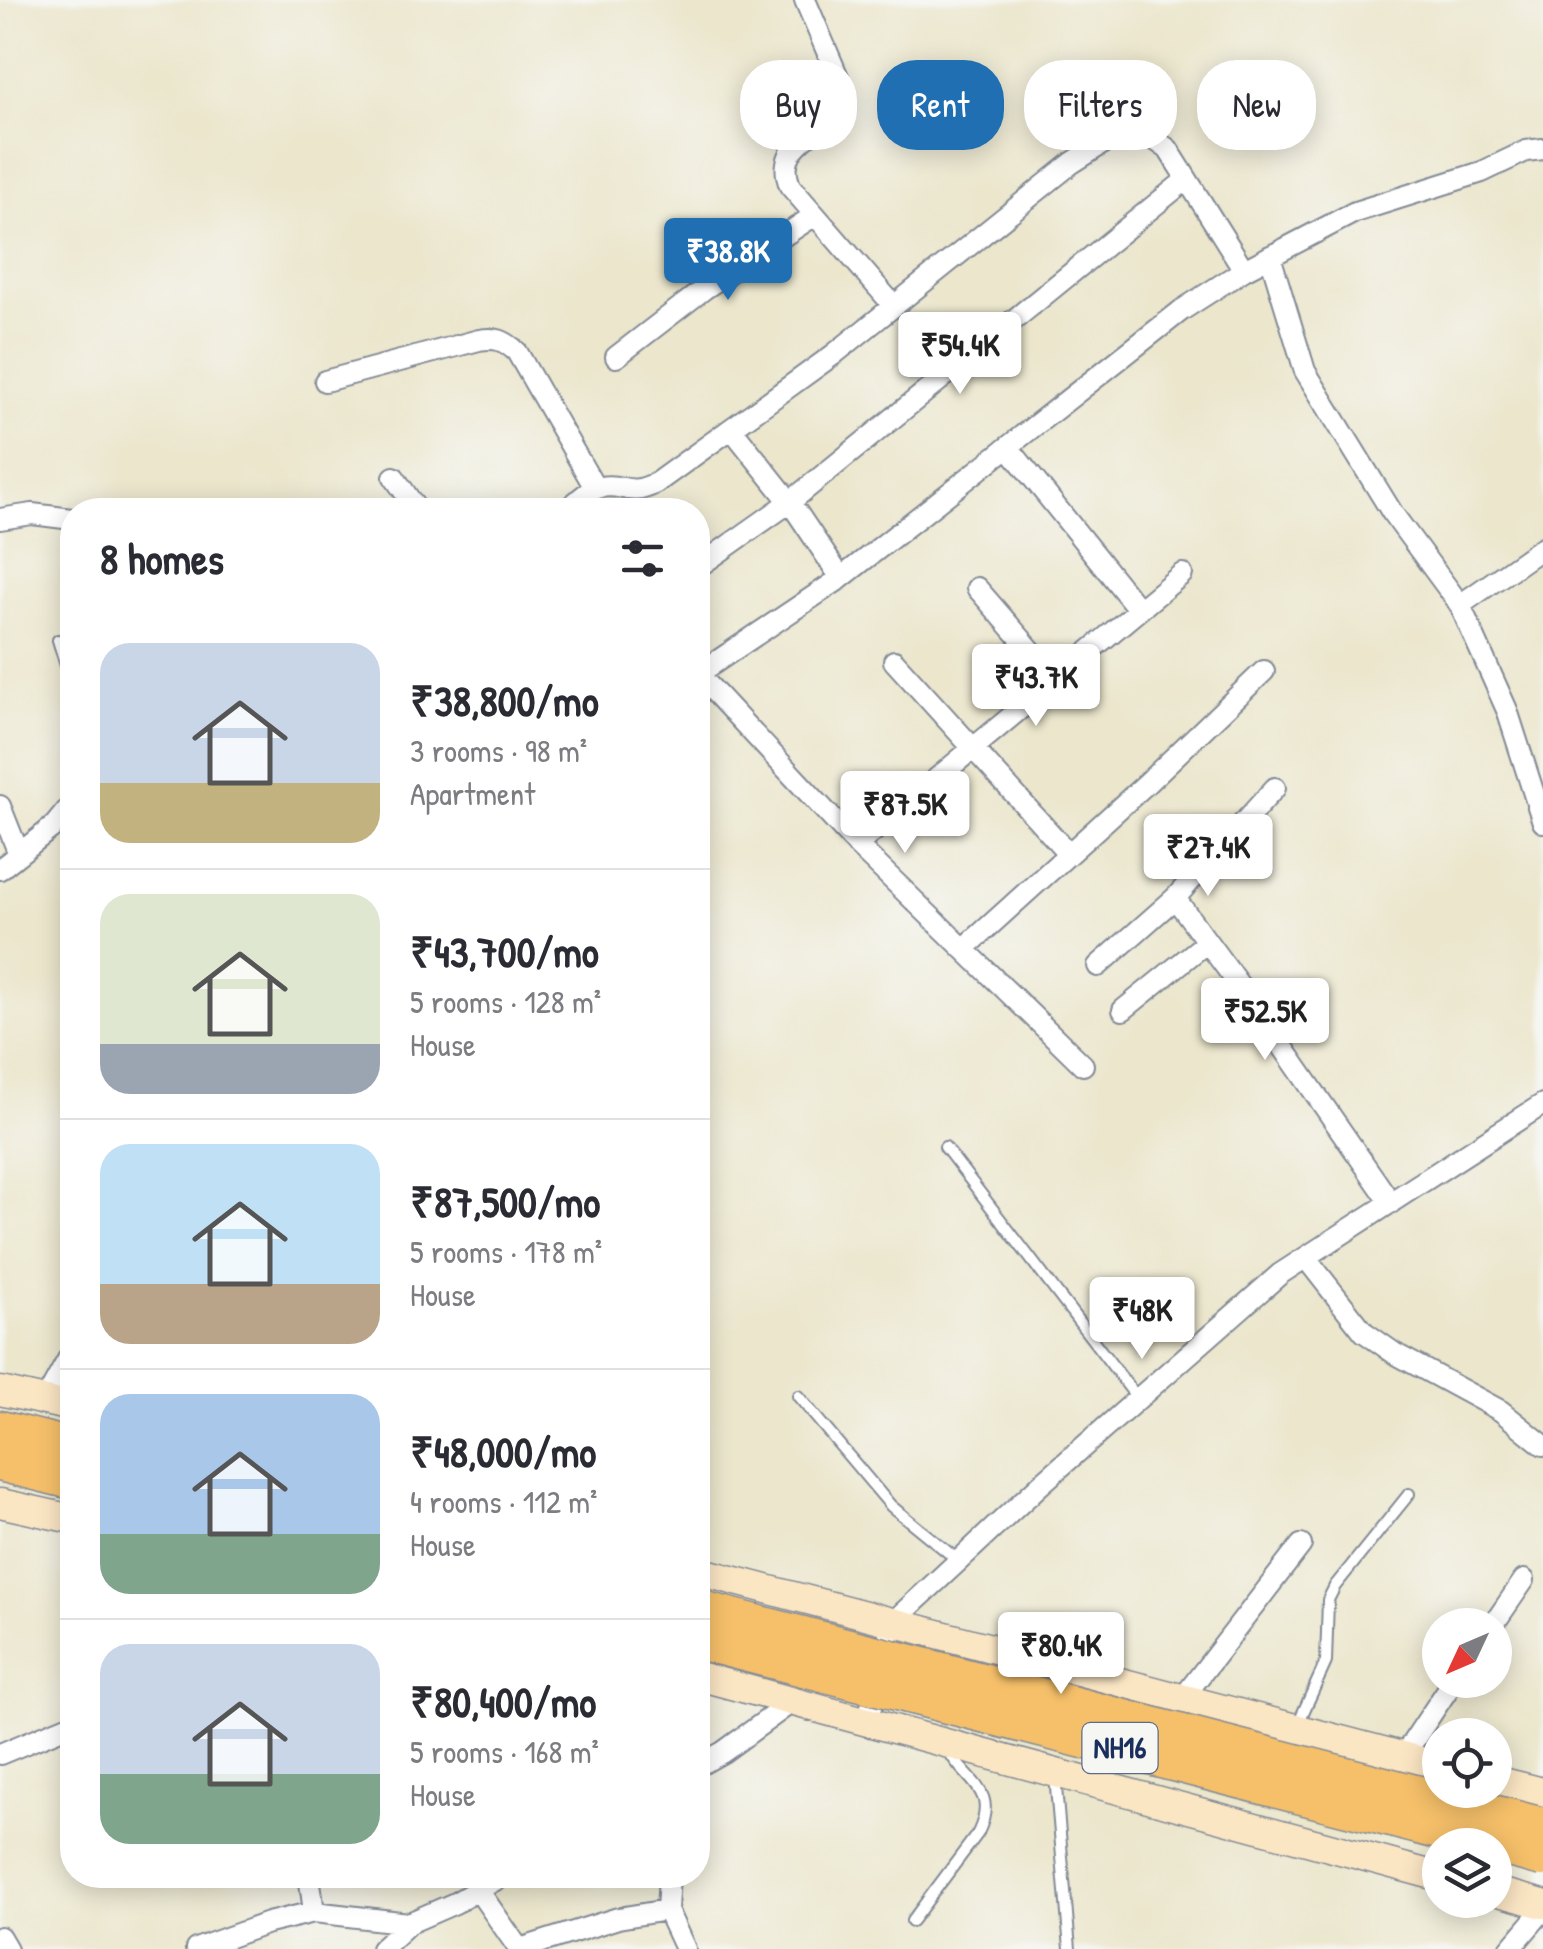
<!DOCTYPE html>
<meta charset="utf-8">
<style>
:root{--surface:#fff;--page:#f2f2f3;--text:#2b2b33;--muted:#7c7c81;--line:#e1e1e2;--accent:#1f6fb2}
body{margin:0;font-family:"Patrick Hand",sans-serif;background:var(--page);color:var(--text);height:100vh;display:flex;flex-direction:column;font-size:38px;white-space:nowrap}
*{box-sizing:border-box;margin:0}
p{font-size:32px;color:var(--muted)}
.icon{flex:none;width:55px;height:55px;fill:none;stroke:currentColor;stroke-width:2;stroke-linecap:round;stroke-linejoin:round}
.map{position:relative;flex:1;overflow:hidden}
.side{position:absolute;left:60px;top:498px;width:650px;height:1390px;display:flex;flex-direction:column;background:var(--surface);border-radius:40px;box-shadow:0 5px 25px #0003}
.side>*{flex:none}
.top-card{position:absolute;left:740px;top:60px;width:652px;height:90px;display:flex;gap:20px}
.needle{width:65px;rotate:226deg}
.tools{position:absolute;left:1422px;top:1608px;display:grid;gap:20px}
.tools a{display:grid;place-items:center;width:90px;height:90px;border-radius:50%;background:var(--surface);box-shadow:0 5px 25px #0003;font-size:50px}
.price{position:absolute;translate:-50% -85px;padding:0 22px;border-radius:10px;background:#fff;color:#222;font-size:32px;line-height:65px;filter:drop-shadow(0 2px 5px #0008)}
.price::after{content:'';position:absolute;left:50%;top:60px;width:30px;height:22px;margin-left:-15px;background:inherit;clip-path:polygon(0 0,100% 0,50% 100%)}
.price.on{background:var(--accent);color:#fff}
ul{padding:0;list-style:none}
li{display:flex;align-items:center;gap:30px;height:250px;padding:0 40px}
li+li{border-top:2px solid var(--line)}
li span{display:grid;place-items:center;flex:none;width:280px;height:200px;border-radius:30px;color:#555}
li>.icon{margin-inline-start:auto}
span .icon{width:120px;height:120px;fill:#fffc;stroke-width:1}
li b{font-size:42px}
h2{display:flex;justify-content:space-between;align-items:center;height:120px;padding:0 40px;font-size:42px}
.chip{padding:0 35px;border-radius:40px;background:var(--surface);box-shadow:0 5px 25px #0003;font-size:35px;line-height:90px}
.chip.on{background:var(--accent);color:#fff}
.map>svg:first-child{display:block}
</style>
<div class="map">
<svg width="1543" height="1949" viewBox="0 0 1543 1949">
<rect width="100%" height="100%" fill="#f6f6f2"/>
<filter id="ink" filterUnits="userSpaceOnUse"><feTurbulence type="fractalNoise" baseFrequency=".01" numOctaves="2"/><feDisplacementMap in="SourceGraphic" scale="20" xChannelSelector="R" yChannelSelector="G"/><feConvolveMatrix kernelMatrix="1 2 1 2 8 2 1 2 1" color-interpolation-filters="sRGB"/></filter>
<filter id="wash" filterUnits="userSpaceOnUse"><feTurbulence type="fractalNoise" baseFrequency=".0048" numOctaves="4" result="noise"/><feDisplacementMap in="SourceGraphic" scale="40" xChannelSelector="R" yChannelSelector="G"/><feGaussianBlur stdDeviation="2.25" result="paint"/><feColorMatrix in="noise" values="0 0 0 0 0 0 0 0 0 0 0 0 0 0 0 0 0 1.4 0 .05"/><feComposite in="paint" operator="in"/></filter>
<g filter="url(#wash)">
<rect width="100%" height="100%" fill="#ebe6cc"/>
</g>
<g filter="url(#ink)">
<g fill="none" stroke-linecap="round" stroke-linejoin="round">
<defs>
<path id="lane" d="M58,640L72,685
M945,1147L1138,1399
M798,1396L891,1506L960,1562
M1297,1726L1326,1662L1328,1600L1335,1586L1409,1494
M1055,1776L1070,1949
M912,1921L978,1833C1000,1788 964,1782 947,1748"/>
<path id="street" d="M805,0L844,91C834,136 771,137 790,186L894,306
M1270,256L1305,371L1393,514L1460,605L1507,710L1543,822
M616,357L704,289L815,215
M325,381L479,340C496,337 504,340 517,352L595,488
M732,429L790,502L841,578
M1008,447L1139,610
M394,477L417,510
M567,510C577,502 588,489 601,487C623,482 627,498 656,483L833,355L1072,163L1124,130L1138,128L1168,149L1244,270
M0,519L32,514L72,519
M698,567L790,502L1187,179
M977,588L1056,679
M1460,605L1543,547
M894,661L1068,853
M698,674L841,578L1182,310L1244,270L1355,212L1482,172L1526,151L1543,149
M698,674L857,845L1083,1065
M0,806L19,854
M857,845L1182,574
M0,869L54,826L72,804
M1175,898L1256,1008L1391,1203
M965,948L1146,784L1264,671
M1098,966L1175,898L1275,788
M1123,1010L1207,942
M1306,1258L1364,1332L1394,1353L1501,1411L1543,1445
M45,1401L72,1352
M1493,1625L1524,1580
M1182,1699L1301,1545
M867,1723L892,1623L1040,1485L1280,1274L1543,1104
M0,1754L72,1724
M1404,1755L1454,1680
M698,1766L723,1752L793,1701
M309,1875L314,1912
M669,1875L667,1910L685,1949
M478,1890L519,1949
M0,1937L7,1949
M196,1949L268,1923L314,1912L409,1923L455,1903L504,1875
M381,1949L409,1923
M520,1949L618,1918L667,1910
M1510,1949L1543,1910"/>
<path id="secondary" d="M0,1391L72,1407
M0,1503L72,1519
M698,1571L1440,1766
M698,1676L1440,1877
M1495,1780L1543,1792
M1495,1891L1543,1904"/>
<path id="highway" d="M0,1430L72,1448
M0,1462L72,1480"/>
</defs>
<use href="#lane" stroke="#838a95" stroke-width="14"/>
<use href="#street" stroke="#838a95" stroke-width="24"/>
<use href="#secondary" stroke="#838a95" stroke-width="31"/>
<use href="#highway" stroke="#838a95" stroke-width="41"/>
<use href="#lane" stroke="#fff" stroke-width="10"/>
<use href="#street" stroke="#fff" stroke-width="20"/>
<use href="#secondary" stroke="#fbe6c4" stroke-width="28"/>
<use href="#highway" stroke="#f6c06b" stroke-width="38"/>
<defs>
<path id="highway-bridge" d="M698,1609L1543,1827
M698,1640L1543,1857"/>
</defs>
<use href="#highway-bridge" stroke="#838a95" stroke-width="41" stroke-linecap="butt"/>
<use href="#highway-bridge" stroke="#f6c06b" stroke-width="38"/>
</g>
</g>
<g text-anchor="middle" stroke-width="8" stroke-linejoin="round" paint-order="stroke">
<rect fill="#f6f6f2" stroke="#5d6b8a" stroke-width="2.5" x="1082.5" y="1723" width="75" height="50" rx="8"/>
<g font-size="30" font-weight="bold" fill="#1b2f5e">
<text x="1120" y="1758">NH16</text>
</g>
</g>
</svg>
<div class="tools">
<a><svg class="needle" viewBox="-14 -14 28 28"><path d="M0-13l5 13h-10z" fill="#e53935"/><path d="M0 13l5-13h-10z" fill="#7c7c81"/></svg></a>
<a><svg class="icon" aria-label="locate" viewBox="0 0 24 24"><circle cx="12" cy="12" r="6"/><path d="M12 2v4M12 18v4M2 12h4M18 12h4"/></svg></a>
<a><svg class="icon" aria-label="layers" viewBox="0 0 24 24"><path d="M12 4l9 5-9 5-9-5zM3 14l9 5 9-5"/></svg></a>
</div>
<b class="price on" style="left:728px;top:303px">₹38.8K</b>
<b class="price" style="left:960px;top:397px">₹54.4K</b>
<b class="price" style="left:1036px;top:729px">₹43.7K</b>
<b class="price" style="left:905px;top:856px">₹87.5K</b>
<b class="price" style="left:1208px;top:899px">₹27.4K</b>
<b class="price" style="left:1265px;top:1063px">₹52.5K</b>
<b class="price" style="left:1142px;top:1362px">₹48K</b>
<b class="price" style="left:1061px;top:1697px">₹80.4K</b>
<div class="top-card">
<a class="chip">Buy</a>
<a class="chip on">Rent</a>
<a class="chip">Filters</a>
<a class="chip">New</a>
</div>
<section class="side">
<h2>8 homes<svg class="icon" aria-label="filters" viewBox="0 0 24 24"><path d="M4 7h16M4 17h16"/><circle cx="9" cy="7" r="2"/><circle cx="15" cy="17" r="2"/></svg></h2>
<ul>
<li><span style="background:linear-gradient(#c9d6e8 70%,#c2b280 0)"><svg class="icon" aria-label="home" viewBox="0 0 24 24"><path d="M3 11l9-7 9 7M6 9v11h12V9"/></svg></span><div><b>₹38,800/mo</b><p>3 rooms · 98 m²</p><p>Apartment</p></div></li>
<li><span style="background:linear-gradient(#dfe7d0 75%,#9aa5b1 0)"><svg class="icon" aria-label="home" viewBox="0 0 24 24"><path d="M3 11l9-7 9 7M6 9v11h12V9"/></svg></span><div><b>₹43,700/mo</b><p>5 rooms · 128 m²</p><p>House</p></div></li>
<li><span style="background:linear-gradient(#bfe0f5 70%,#b9a48a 0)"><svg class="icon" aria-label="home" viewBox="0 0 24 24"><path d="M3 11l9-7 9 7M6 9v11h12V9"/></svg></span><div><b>₹87,500/mo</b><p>5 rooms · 178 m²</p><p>House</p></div></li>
<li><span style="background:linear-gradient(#a9c7e8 70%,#7fa58c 0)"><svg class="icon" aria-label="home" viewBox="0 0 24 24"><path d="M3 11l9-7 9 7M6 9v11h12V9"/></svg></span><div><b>₹48,000/mo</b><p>4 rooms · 112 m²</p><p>House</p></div></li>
<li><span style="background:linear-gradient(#c9d6e8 65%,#7fa58c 0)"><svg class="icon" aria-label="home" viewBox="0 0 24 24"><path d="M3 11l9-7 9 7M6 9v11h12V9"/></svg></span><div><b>₹80,400/mo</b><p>5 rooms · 168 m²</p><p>House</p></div></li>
</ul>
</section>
</div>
